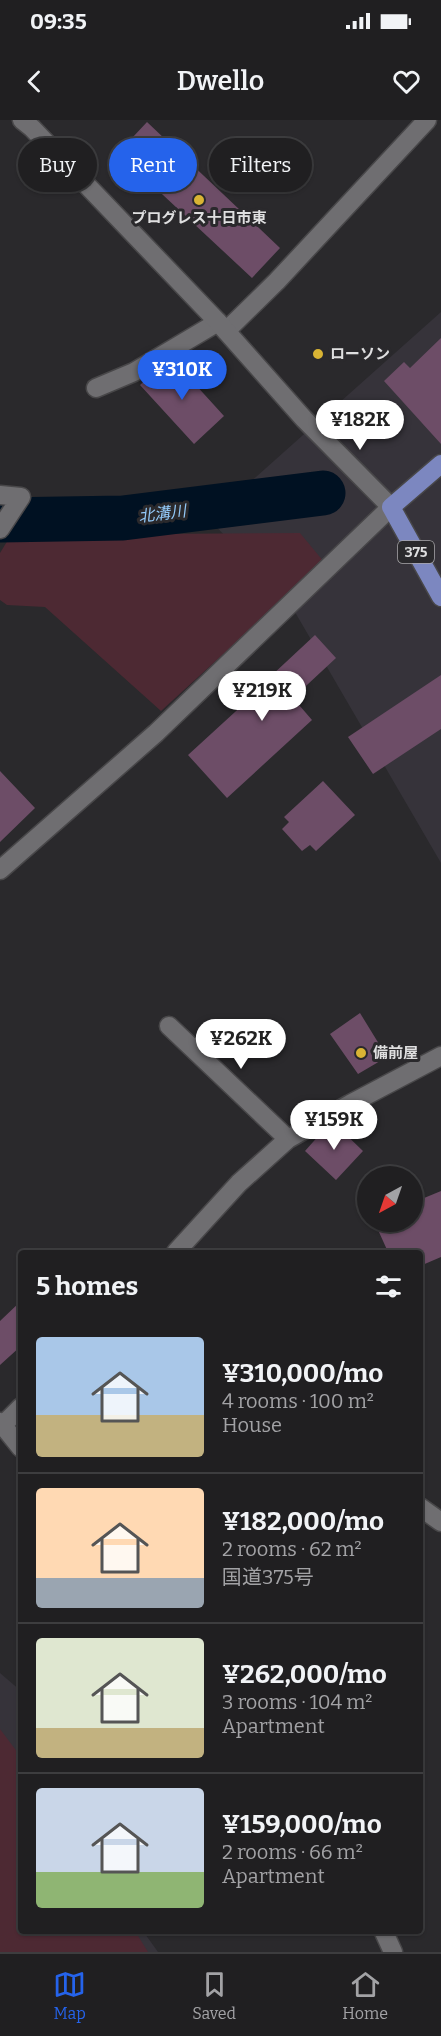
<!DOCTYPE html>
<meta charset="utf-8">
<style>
:root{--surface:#201f21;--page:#2d2c2e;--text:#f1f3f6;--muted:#a2a2a5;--line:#3d3d3f;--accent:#2563eb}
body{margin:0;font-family:Bitter,"Noto Sans JP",serif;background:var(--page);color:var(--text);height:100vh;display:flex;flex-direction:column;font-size:22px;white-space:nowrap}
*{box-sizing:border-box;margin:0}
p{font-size:20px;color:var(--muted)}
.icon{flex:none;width:33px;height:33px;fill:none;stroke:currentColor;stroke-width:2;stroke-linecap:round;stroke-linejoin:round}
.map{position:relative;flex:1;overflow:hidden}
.panel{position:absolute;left:18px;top:1130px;width:405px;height:684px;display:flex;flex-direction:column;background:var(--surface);border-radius:6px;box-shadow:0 2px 4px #0004,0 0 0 2px var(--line)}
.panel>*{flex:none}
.banner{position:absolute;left:18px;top:18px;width:405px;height:54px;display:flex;gap:12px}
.needle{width:39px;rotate:220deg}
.tools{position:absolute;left:357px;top:1046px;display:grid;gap:12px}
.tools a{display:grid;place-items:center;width:66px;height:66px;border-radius:50%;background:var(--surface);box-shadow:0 2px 4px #0004,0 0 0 2px var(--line);font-size:30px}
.price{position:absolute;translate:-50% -51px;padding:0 14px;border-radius:21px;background:#fff;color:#222;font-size:20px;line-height:39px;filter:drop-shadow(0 2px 3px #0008)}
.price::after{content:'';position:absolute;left:50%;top:36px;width:18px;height:14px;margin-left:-9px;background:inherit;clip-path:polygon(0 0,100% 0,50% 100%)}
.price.current{background:var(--accent);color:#fff}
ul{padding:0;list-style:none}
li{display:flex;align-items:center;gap:18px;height:150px;padding:0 18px}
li+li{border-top:2px solid var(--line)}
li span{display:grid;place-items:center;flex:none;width:168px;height:120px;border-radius:6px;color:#555}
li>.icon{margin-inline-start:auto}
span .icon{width:72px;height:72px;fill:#fffc;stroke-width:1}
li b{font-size:26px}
h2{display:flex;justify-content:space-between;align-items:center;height:72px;padding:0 18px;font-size:26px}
.chip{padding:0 21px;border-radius:27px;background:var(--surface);box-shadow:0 2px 4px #0004,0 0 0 2px var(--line);font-size:21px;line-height:54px}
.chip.current{background:var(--accent);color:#fff}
.status{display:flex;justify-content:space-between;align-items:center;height:42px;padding:0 30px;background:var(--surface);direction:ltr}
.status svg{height:16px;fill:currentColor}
header{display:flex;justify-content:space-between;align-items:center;height:78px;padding:0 18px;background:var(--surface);font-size:27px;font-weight:600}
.dock{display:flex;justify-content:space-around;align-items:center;height:84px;border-top:2px solid var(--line);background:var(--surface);font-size:16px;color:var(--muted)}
.dock a{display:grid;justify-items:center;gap:3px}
.dock .current{color:var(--accent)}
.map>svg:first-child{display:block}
</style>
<div class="status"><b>09:35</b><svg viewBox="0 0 49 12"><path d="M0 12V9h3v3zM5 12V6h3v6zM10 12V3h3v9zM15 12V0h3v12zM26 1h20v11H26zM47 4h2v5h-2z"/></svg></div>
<header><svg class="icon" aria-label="back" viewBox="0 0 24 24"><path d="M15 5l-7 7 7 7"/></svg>Dwello<svg class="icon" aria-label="heart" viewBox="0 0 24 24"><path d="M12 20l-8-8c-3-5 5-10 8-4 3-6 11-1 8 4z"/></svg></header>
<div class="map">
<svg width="441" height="1832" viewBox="0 0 441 1832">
<rect width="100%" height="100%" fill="#2a292c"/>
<path fill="#36333a" d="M441,192V743L292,487L209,399Z
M0,1553L21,1571V1610L17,1615L21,1622V1810L143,1811L158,1832H0Z"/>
<path fill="#4d2933" d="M300,413L324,442L161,591L45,487L7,485L0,480V433L11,415Z
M0,1609L21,1637V1810L135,1811L148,1832H0Z"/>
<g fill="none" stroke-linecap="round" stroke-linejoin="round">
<path stroke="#012" stroke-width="45" d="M0,400L123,398L323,373"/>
</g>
<path fill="#6d4d67" d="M147,2L280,128L252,158L118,33Z
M441,218V324L384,261L404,242L410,248Z
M174,241L224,296L194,324L140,265L152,254Z
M315,515L336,538L293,578L312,600L227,678L188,635L272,558L271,556Z
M441,555V609L373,654L348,617Z
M0,651L35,688L0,722Z
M323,661L355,695L316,731L310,725L302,731L282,709L289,702L284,697Z
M360,893L387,937L358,954L330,914Z
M336,1005L363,1031L336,1060L305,1031L321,1013Z
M441,1071V1137L420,1146V1132H388L374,1101H412V1083Z
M21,1181V1226L0,1245V1201Z"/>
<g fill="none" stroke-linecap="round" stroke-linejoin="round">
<defs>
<path id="minor" d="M226,211L277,161L427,0
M96,268L134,252L218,202
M0,375L21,377L0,409
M169,906L288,1019
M176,1132L239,1063L288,1019L350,984L441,936
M0,1302L21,1328
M3,1305L21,1287
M420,1387L441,1402
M383,1810L393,1832"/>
<path id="tertiary" d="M0,750L156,613L391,387L304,299L218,202L32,8L22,0"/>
<path id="trunk" d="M441,344L391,387L441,477"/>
</defs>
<use href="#minor" stroke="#484749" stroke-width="21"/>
<use href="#tertiary" stroke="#484749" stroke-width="21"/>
<use href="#trunk" stroke="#484749" stroke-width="21"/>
<use href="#minor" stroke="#6f6e71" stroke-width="18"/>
<use href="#tertiary" stroke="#6f6e71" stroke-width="18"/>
<use href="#trunk" stroke="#7c87c0" stroke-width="18"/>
</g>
<g fill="#d9b434" stroke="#2a292c" stroke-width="2">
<circle cx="199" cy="80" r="6"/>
<circle cx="318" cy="234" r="6"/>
<circle cx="361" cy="933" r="6"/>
</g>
<g text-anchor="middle" stroke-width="6" stroke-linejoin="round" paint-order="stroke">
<rect fill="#2a292c" stroke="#a9a8aa" stroke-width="1.5" x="398" y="421" width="36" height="22" rx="4.5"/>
<g font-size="14" font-weight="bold" fill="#dfdfe0">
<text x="416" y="437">375</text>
</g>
<g font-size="15" font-weight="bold" fill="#dfdfe0" stroke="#2a292c" text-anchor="start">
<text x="199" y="103" text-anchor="middle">プログレス十日市東</text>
<text x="330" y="239">ローソン</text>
<text x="373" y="938">備前屋</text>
</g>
<g font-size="16" font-style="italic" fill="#92c8f7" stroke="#2a292c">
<text transform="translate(162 393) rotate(-7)" y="6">北溝川</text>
</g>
</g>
</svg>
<div class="tools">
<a><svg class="needle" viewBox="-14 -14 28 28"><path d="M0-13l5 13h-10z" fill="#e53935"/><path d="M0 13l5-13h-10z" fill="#a2a2a5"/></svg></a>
</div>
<b class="price current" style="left:182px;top:281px">¥310K</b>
<b class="price" style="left:360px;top:331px">¥182K</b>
<b class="price" style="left:262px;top:602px">¥219K</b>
<b class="price" style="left:241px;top:950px">¥262K</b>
<b class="price" style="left:334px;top:1031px">¥159K</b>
<div class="banner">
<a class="chip">Buy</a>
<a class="chip current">Rent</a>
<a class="chip">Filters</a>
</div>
<section class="panel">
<h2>5 homes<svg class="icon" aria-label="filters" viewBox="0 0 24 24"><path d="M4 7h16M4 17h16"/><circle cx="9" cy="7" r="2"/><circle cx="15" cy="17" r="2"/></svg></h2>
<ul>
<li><span style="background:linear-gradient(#a9c7e8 65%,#c2b280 0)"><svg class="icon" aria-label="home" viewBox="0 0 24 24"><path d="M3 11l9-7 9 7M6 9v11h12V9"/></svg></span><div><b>¥310,000/mo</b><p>4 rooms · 100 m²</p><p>House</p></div></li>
<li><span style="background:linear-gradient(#ffd9b3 75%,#9aa5b1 0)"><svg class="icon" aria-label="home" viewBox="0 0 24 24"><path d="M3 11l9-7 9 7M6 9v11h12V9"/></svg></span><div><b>¥182,000/mo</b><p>2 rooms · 62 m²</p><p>国道375号</p></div></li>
<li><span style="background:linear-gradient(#dfe7d0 75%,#c2b280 0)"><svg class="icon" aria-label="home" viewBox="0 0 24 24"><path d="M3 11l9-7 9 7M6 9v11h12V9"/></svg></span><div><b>¥262,000/mo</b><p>3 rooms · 104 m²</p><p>Apartment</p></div></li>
<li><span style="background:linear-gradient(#c9d6e8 70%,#8fb573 0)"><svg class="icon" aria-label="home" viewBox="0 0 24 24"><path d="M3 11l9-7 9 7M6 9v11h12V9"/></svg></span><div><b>¥159,000/mo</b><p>2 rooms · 66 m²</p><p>Apartment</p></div></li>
</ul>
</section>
</div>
<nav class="dock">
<a class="current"><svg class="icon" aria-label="map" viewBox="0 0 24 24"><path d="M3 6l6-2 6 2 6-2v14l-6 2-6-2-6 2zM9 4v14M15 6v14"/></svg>Map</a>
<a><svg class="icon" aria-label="saved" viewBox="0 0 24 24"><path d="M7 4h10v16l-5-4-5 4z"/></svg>Saved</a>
<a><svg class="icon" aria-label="home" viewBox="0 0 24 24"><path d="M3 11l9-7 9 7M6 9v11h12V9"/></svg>Home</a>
</nav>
